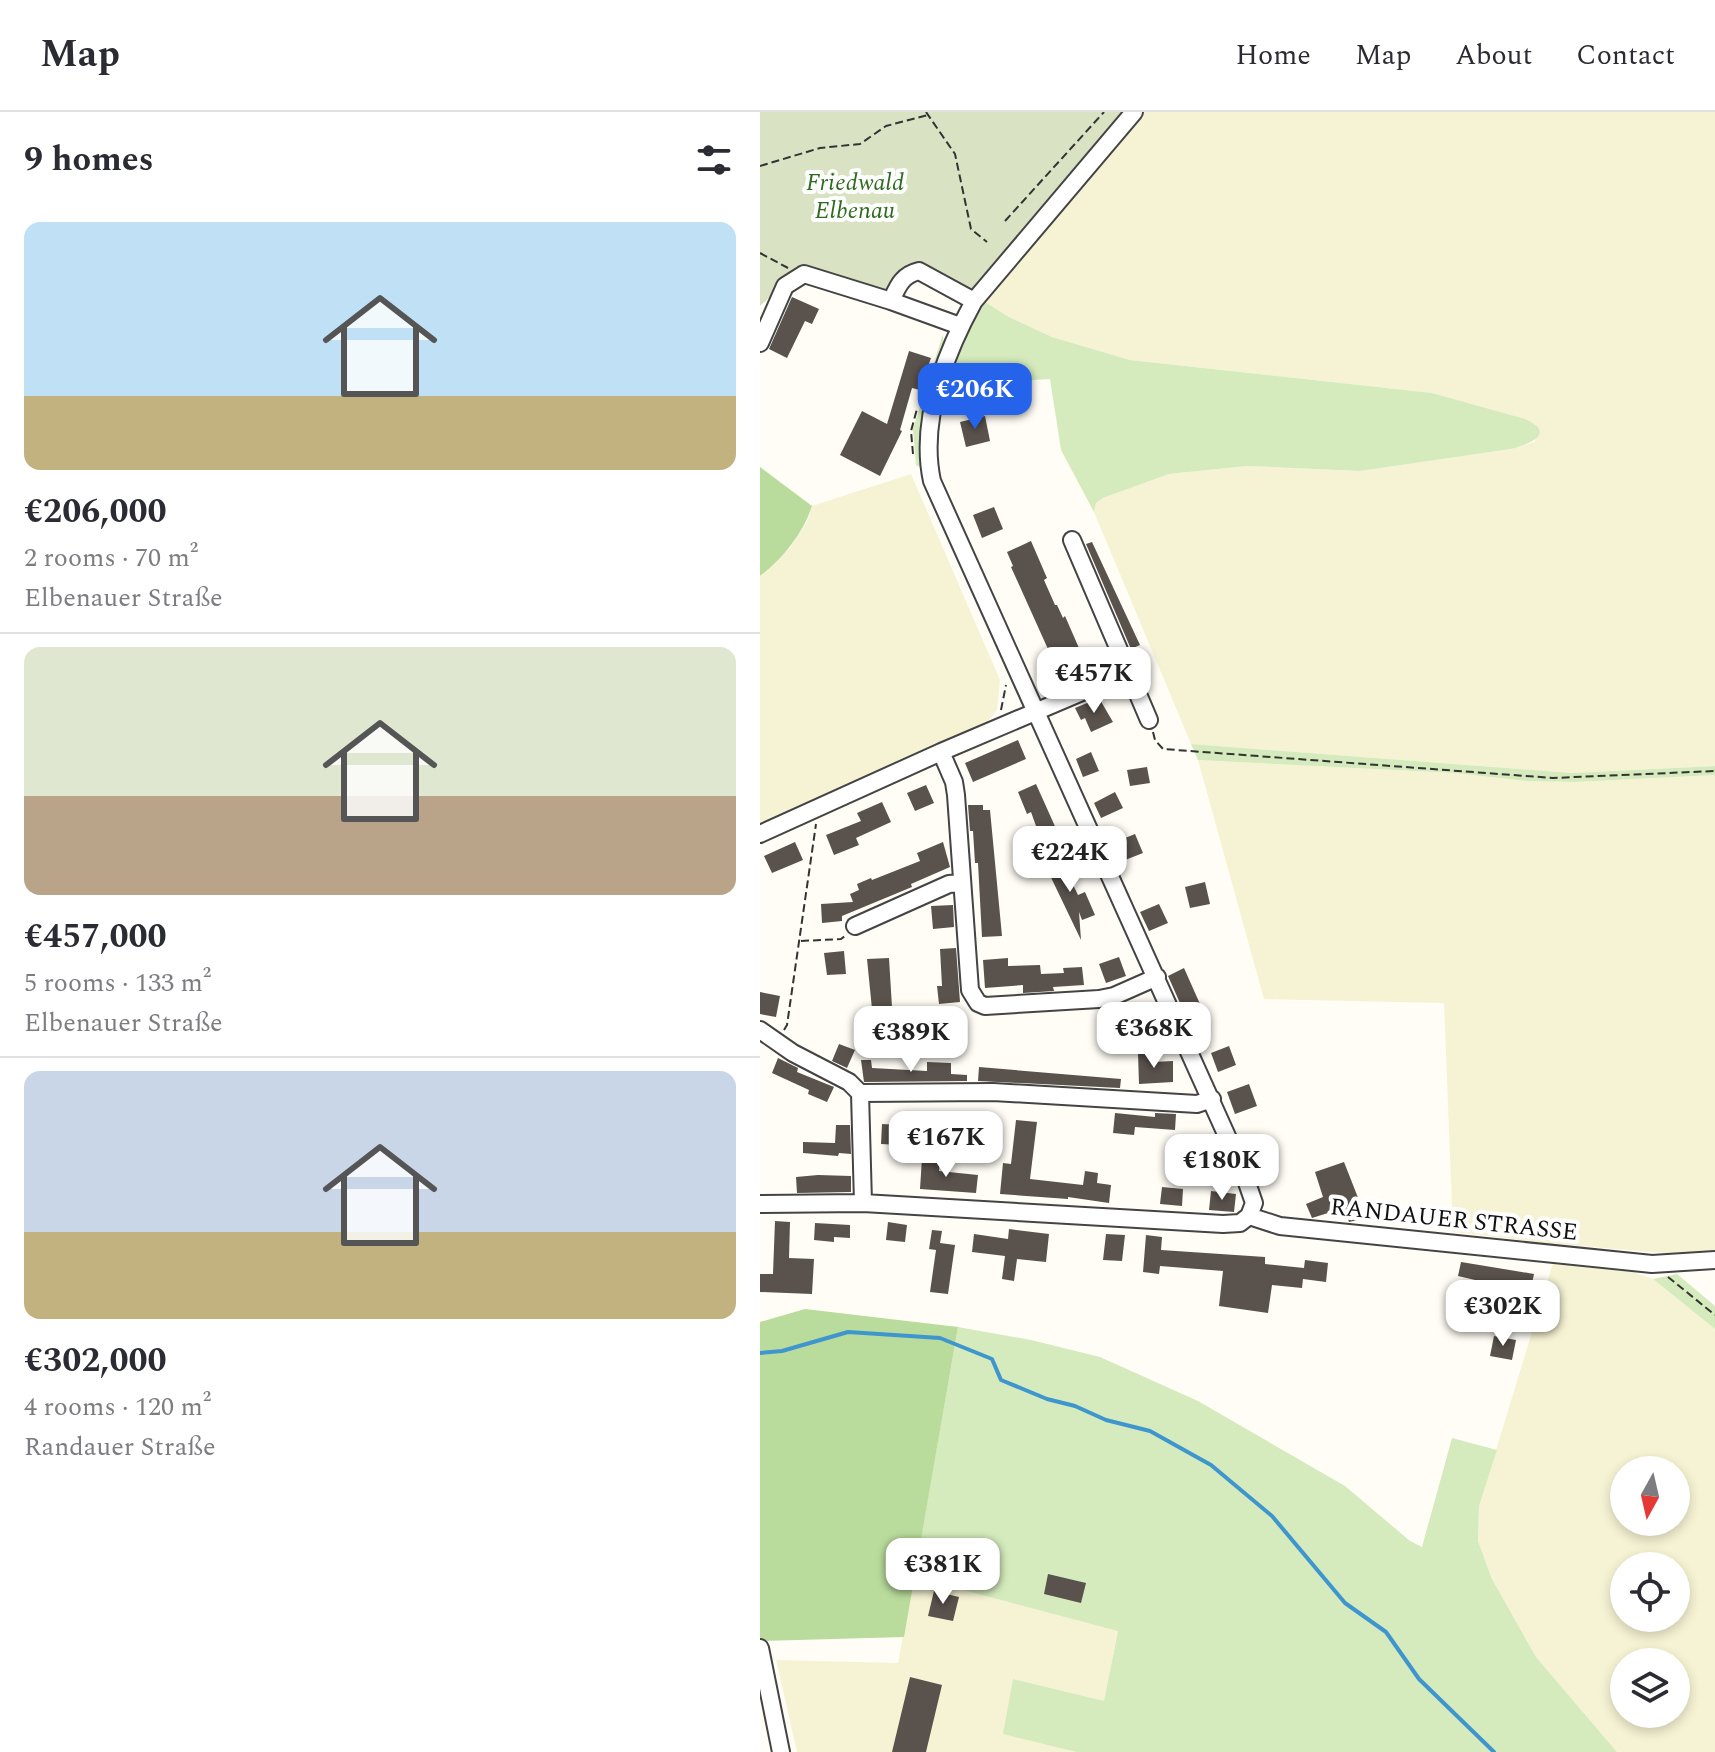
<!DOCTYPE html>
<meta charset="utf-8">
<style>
:root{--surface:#fff;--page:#f7f7f7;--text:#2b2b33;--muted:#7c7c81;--line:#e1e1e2;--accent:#2563eb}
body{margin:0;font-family:Spectral,serif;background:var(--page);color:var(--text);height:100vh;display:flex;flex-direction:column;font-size:30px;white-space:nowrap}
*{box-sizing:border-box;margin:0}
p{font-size:26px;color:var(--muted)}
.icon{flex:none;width:44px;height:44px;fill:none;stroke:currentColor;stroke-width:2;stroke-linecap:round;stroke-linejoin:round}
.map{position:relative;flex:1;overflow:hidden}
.drawer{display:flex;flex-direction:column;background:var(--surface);width:760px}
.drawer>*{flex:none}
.needle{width:52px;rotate:188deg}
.fabs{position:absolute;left:850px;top:1344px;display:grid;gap:16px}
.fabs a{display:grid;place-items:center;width:80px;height:80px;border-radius:50%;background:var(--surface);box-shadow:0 4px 12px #0003;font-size:40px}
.price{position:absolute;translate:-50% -68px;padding:0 18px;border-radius:16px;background:#fff;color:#222;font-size:26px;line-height:52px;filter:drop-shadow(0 2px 4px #0008)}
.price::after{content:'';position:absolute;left:50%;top:48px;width:24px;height:18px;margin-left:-12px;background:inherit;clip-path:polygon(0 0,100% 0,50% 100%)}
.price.current{background:var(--accent);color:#fff}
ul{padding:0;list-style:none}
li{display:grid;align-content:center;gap:16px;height:424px;padding:0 24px}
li+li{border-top:2px solid var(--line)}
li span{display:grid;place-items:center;height:248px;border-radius:16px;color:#555}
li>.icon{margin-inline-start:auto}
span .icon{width:144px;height:144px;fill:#fffc;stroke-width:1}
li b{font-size:34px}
h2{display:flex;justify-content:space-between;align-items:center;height:96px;padding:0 24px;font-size:34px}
header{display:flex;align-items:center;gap:48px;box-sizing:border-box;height:112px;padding:0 40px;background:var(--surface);border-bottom:2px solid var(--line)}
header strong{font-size:38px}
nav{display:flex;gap:44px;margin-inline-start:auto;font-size:28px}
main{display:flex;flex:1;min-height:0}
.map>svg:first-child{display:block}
</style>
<header>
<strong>Map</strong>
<nav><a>Home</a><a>Map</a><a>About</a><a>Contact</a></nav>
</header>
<main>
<section class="drawer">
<h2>9 homes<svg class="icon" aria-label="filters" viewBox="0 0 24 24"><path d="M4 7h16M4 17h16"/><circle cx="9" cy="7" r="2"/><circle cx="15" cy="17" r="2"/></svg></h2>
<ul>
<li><span style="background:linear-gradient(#bfe0f5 70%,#c2b280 0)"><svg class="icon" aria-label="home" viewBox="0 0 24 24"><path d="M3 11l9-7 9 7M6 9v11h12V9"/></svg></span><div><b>€206,000</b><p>2 rooms · 70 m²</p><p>Elbenauer Straße</p></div></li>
<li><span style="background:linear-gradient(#dfe7d0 60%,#b9a48a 0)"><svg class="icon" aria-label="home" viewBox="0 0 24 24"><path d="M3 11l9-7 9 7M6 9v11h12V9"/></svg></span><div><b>€457,000</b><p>5 rooms · 133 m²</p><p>Elbenauer Straße</p></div></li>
<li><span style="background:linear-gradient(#c9d6e8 65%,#c2b280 0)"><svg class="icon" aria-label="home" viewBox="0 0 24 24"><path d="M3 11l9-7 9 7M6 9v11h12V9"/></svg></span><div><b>€302,000</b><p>4 rooms · 120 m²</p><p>Randauer Straße</p></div></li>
</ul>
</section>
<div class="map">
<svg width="955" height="1640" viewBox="0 0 955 1640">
<rect width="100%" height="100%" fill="#fffdf5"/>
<path fill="#f6f3d4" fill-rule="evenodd" d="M384,0H955V654L812,661L431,632L334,400L336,391L343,386L409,362L487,354L600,359L751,337L775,330V312L672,281L370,248L292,225L249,205L222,188Z
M151,362L240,568L237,598L226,611L0,714V464L30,436L47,410L52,394Z
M438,648L695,661L767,669L815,670L955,663V1138L917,1142L797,1132L693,1120L684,891L504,887Z
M793,1151L873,1160L893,1167L955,1217V1640H857L776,1545L732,1467L718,1429L719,1394ZM864,1358H916V1410H864ZM864,1454H916V1506H864ZM864,1550H916V1602H864Z
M154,1465L358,1518L344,1590L253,1567L244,1622L316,1640H37L16,1548L138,1551Z"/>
<path fill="#d5ebbd" d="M222,188L249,205L292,225L370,248L672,281L765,307C797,321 770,332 751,337L600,359L487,354L409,362L343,386L336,391L334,400L301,338L290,267L186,273L205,217Z
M183,222L184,238L161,340L162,356L156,353L153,317Z
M431,632L812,661L955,654V663L815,670L767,669L695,661L438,648Z
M917,1162L955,1194V1217L893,1167Z
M198,1215L271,1228L340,1245L438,1289L585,1374L650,1429L662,1435L692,1326L737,1338L719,1394L718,1429L732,1467L776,1545L857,1640H316L243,1622L253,1567L344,1589L358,1519L154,1465Z"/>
<path fill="#b9dc9c" d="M0,355L52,394C43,422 23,446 0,464Z
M45,1197L198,1215L144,1525L0,1529V1210Z"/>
<path fill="#d9e3c4" d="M0,0H362L208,181L157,154L142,156L131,182L41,157L0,194Z"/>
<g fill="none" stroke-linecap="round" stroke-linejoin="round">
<path stroke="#3f96cf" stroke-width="4" d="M0,1241L22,1239L88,1220L180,1226L232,1247L241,1268L287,1287L315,1294L346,1308L390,1319L451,1353L512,1404L585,1491L626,1520L659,1567L734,1640"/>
</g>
<path fill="#5a524d" d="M32,185L59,197L52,212L45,209L27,246L9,237Z
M149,239L171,246L160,278L152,276L140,318L142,319L120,364L80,343L102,299L127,312Z
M225,304L230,329L206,335L200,310Z
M234,395L243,417L222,426L213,403Z
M271,429L287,466L284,468L295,493H297L303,506L305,504L322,543L319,544L324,556L301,566L251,455L253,454L247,440Z
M332,430L380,533L371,537L326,432Z
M339,586L353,610L331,620L325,606L321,608L315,596Z
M258,628L266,647L213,670L205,651Z
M331,640L339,659L323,665L316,647Z
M387,655L390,671L370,674L367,658Z
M276,672L298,721L281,728L271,700L267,702L258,680Z
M166,673L174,691L155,699L147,681Z
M355,680L363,696L341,706L334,691Z
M122,690L131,710L96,726L99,733L74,743L66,723L101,709L97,701Z
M208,693H223V698H230L242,824L222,825L218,751H215L213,719H210Z
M375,722L383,741L360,750L353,731Z
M35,730L43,748L12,761L4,744Z
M183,730L190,755L151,772L152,775L82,804V809L62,811L61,792L93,790L90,782L99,778L97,772L111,766L112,768L160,749L157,741Z
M300,746L318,783L325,780L335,803L322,808L319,800L321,828L285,753Z
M445,770L450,792L430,796L425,775Z
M399,792L408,811L389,819L380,800Z
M193,793L194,815L173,817L171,794Z
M196,836L200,890L179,892L177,874H182L180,837Z
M84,839L86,862L67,863L64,841Z
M359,845L366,864L346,871L339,852Z
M129,846L132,895L112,897L107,847Z
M248,846V854L280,853L281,862L304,861L303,856L322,855L324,873L293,875L294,879L263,881V873L225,876L223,848Z
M424,856L440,892L424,900L408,864Z
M0,880L20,884L16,905L0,902Z
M79,932L95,938L87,956L72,949Z
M469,934L476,953L458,960L451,941Z
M393,940V950L413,949V970L379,972L378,941Z
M18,946L38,956L37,960L74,975L67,990L48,982L49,978L12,961Z
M101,948H111L112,956L167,959V950L191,951V962L207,963V969L104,970Z
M219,955L361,967L360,976L218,969Z
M489,972L497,994L475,1002L467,980Z
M355,1001L395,1005V1001L416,1002L415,1018L375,1015L374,1023L353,1021Z
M256,1008L277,1010L270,1067L323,1073L325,1059L338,1061L337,1071L351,1073L349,1091L308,1085V1087L240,1082L243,1051L251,1052Z
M122,1012L140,1013L139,1033L121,1032Z
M76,1013H90L91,1042L79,1041L78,1044L43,1041V1030L75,1031Z
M200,1018L222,1020L220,1038L198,1035Z
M162,1046L180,1048L179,1059L218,1063L216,1081L160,1077Z
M584,1050L606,1106L589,1110L584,1096L552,1106L546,1092L563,1085L555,1060Z
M58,1063L91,1064V1080L37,1081L36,1065Z
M402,1075L423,1077L422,1094L400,1092Z
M451,1079L476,1082L474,1100L449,1098Z
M674,1094L693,1096L691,1114L671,1112Z
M15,1109L30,1110L29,1146L54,1147L52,1182L0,1180V1162H13Z
M128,1110L147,1113L145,1130L126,1128Z
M55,1111L90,1113V1126L74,1125V1130L54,1128Z
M249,1117L289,1122L286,1150L257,1147L254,1169L242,1167L245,1144L212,1140L214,1122L248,1127Z
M172,1118L182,1119L180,1131L195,1133L188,1182L170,1180L176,1138L169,1137Z
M346,1122L365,1123L362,1149L343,1148Z
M386,1123L402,1125L401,1138L505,1145V1152L544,1156L545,1148L568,1151L566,1170L543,1167L542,1176L512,1173L508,1201L459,1194L463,1159L400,1154L399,1162L383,1160Z
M701,1150L774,1162L770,1181L698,1164Z
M734,1224L756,1228L752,1248L730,1244Z
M288,1462L326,1471L321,1491L284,1482Z
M174,1479L199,1485L193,1509L168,1504Z
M150,1565L182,1573L166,1640H132Z"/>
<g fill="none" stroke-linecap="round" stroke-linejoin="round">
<defs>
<path id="minor" d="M374,0L214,189C185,242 159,308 172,369L484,1062L494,1091L489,1104
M200,214L131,189C138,174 142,163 159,159L214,189
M0,231L25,174L44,162L131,189
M312,428L389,608
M181,640L194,670L196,683L210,878L218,891L225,894L339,887L354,884L397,865
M0,722L181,640L369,560
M95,814L189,772L201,771
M0,918L33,941L89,970L100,981L103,1091
M100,981L233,980L437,992L452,987
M0,1092L103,1091L463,1112L480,1111L489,1104
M489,1104L520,1114L892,1152L955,1148
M0,1536L21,1640"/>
</defs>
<use href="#minor" stroke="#444" stroke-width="20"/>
<path stroke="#333" stroke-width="2" stroke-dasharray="8 4" stroke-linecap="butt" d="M166,0L195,42L211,117L227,130
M0,54L60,36L100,32L126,14L168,3
M245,109L344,0
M0,141L28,156
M153,342L151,319L157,297
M241,598L246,573
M393,620L395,628L403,637L793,666L955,659
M41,829L81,827L85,824
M24,918L27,913L56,712
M908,1165L955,1203"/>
<use href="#minor" stroke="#fff" stroke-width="16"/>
</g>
<g text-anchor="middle" stroke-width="8" stroke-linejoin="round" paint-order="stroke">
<g font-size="24" font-style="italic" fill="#2f6b1f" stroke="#fff">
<text x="95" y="78">Friedwald<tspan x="95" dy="28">Elbenau</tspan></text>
</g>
<g font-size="24" fill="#111" stroke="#fff">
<text transform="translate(694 1107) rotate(6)" y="8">RANDAUER STRASSE</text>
</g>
</g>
</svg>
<div class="fabs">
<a><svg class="needle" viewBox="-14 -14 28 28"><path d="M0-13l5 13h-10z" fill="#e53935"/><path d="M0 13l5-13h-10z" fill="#7c7c81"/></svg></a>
<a><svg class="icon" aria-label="locate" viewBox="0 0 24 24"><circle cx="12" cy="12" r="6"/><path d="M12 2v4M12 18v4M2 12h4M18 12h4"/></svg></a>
<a><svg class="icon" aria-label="layers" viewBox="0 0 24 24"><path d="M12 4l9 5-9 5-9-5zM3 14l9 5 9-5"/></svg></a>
</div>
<b class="price current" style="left:215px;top:319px">€206K</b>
<b class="price" style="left:334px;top:603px">€457K</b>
<b class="price" style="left:310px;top:782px">€224K</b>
<b class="price" style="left:394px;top:958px">€368K</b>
<b class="price" style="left:151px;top:962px">€389K</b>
<b class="price" style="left:186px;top:1067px">€167K</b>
<b class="price" style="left:462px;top:1090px">€180K</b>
<b class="price" style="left:743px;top:1236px">€302K</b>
<b class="price" style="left:183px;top:1494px">€381K</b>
</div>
</main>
